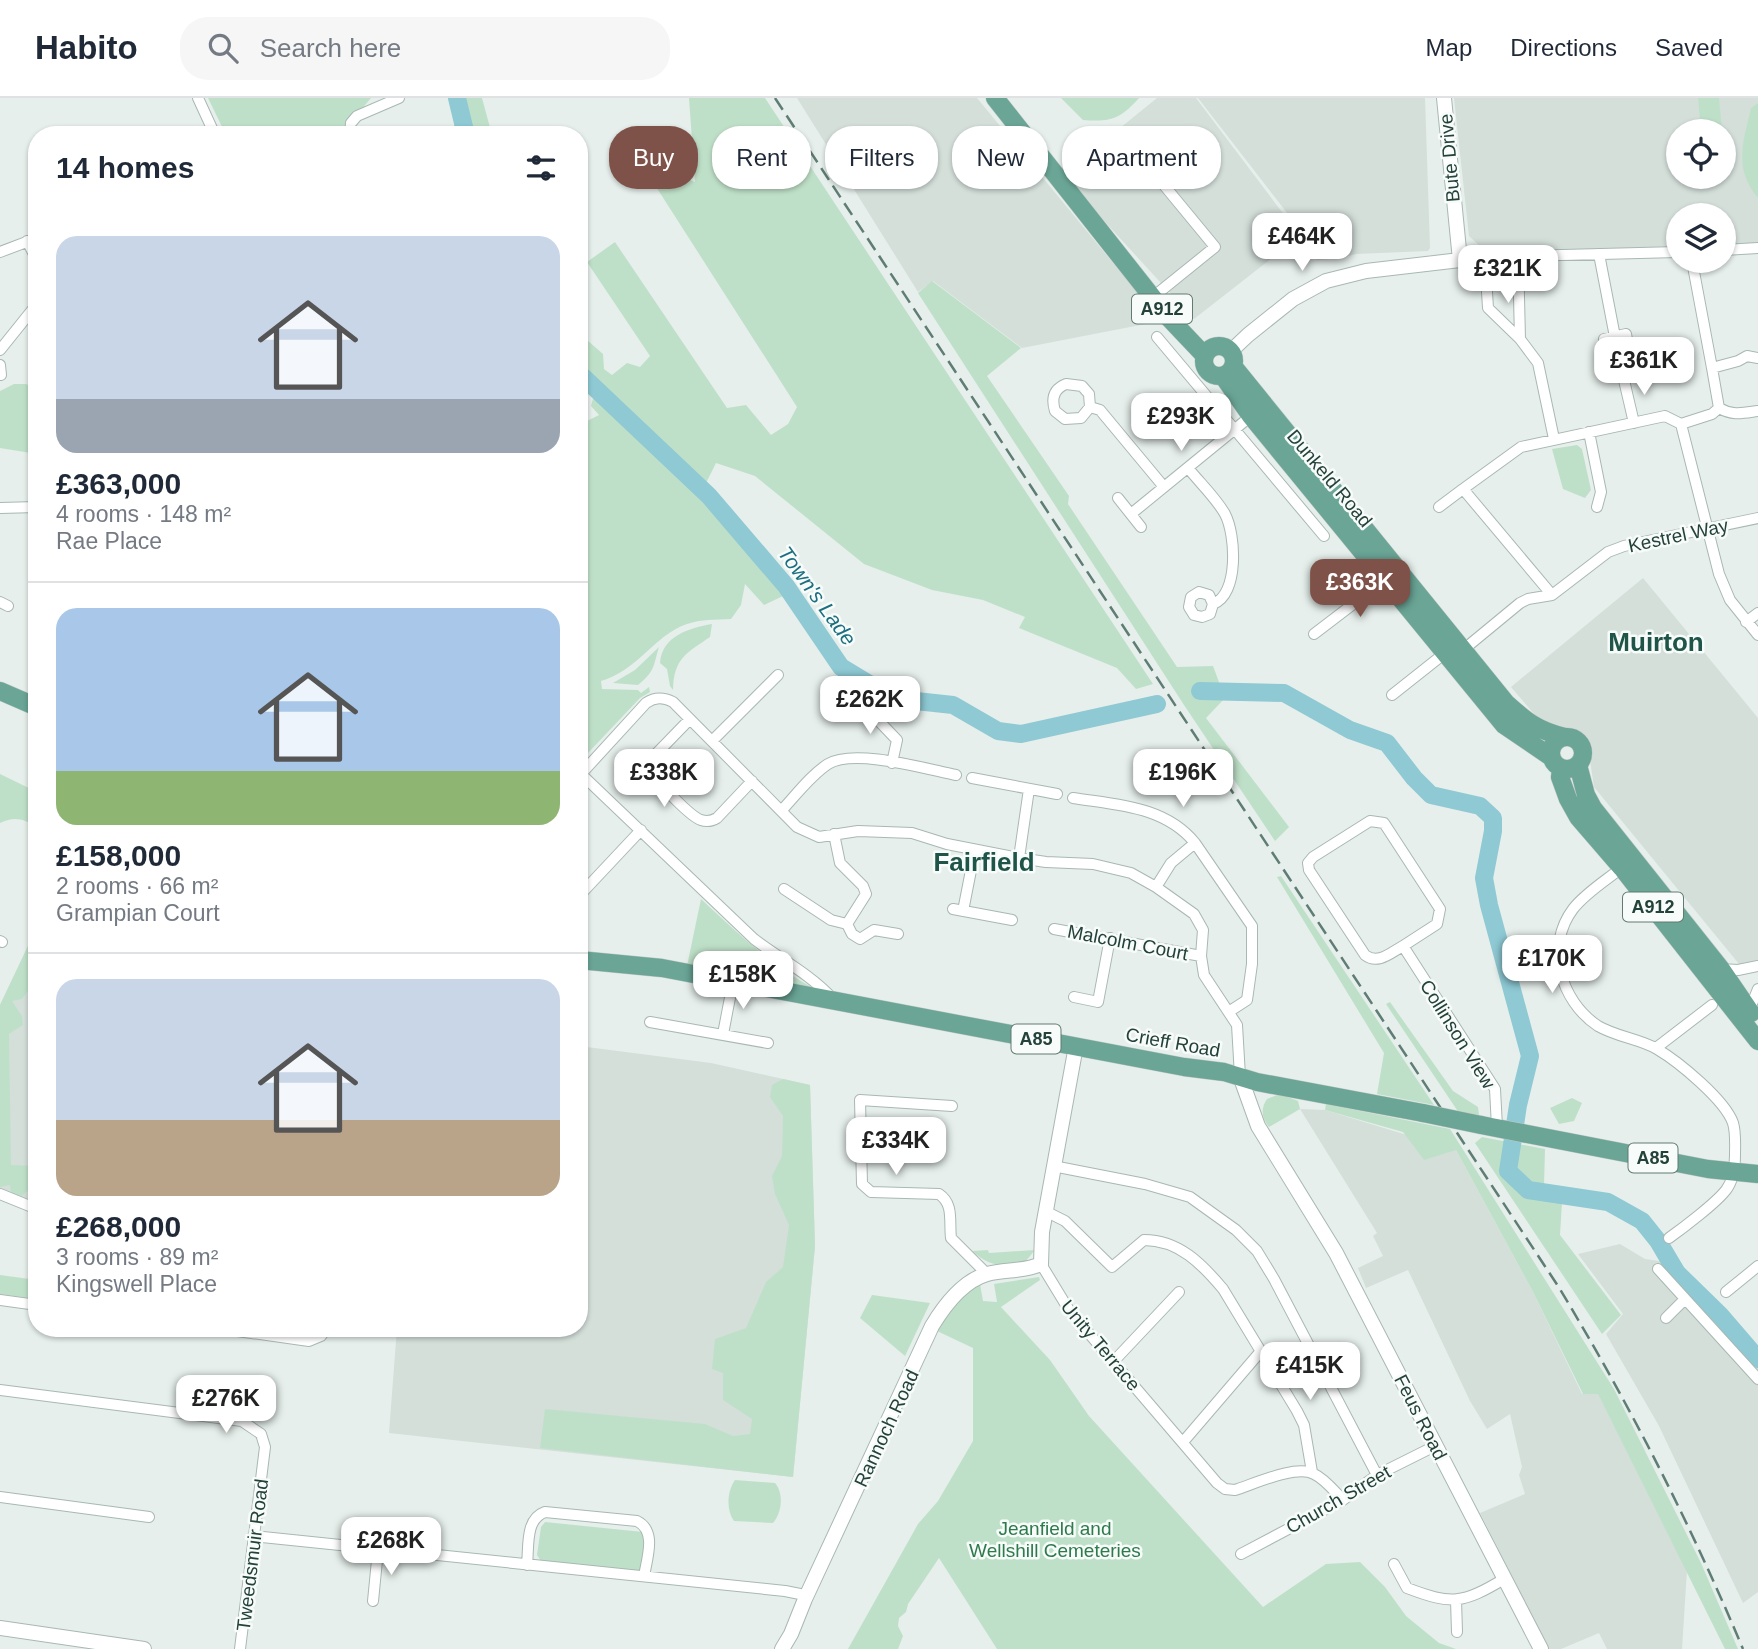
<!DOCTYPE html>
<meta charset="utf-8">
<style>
:root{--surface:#fff;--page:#f6f6f7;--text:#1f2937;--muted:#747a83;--line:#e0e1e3;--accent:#7f5249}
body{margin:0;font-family:Arial,sans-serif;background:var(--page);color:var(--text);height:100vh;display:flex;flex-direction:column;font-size:26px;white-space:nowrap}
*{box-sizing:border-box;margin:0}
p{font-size:23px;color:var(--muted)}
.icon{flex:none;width:38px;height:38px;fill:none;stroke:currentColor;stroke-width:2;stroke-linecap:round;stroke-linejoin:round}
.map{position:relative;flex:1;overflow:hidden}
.sheet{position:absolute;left:28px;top:28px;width:560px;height:1211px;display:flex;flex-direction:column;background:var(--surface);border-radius:28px;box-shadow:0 2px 5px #0004}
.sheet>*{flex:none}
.guide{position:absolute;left:609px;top:28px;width:665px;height:63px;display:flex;gap:14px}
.controls{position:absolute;left:1666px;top:21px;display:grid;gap:14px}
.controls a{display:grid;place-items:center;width:70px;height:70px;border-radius:50%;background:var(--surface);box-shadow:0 2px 5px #0004;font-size:35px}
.price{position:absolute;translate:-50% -60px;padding:0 16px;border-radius:14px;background:#fff;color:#222;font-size:23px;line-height:46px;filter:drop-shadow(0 2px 4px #0008)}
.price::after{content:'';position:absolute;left:50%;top:42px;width:21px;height:16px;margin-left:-10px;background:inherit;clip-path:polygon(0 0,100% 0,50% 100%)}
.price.current{background:var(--accent);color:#fff}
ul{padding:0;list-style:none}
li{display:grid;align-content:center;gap:14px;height:371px;padding:0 28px}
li+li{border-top:2px solid var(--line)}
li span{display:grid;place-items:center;height:217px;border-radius:21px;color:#555}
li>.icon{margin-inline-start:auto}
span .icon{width:126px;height:126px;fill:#fffc;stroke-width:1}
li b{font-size:30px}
h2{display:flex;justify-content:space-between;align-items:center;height:84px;padding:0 28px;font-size:30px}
.chip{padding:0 24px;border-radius:28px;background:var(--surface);box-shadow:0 2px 5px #0004;font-size:24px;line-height:63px}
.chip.current{background:var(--accent);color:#fff}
header{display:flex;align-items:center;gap:42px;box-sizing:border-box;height:98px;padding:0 35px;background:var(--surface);border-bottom:2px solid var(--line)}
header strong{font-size:33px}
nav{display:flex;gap:38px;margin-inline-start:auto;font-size:24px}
.search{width:490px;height:63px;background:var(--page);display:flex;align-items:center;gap:18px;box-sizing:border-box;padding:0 24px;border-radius:28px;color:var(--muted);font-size:26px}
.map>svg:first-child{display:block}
</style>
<header>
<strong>Habito</strong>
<div class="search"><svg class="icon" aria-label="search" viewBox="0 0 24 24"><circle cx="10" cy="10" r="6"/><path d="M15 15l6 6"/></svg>Search here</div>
<nav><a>Map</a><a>Directions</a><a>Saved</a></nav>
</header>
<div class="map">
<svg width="1758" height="1551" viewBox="0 0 1758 1551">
<rect width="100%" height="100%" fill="#e6efeb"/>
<path fill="#d4dfda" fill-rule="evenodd" d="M797,0H977L1161,223L1022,250L933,183L918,194Z
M1157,0H1196L1300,138L1194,221L1062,77Z
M1198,0H1425L1430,150L1428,153L1356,156L1341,160L1317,162L1298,129Z
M1454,0H1758V145L1724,146V117H1678V148L1487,155L1469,138ZM1678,33H1724V79H1678Z
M1643,480L1758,620V862L1739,866L1594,689L1589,656L1569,631L1541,624L1511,589Z
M37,829V1105L0,1091V907Z
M579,948L711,965L810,987L815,1148L793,1379L389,1335L397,1230H579Z
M1300,1011L1325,1012L1456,1052L1532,1192L1582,1296L1598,1295L1687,1472L1682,1551H1607L1599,1535L1561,1551H1549L1480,1415L1525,1396L1519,1377L1522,1369L1510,1316L1487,1331L1470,1303L1408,1172L1366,1190L1358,1170L1383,1158L1373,1138L1377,1135Z
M1620,1146L1645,1161L1667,1164L1758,1266V1494L1743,1505L1659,1328L1606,1236L1623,1216L1578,1156Z"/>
<path fill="#bfe0c8" d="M208,0H371L349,26L347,37H226Z
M450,0H482L492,37H456Z
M689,0H765L1153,586L1136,591L1117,570L1019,530L1025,519L983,502L932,492L864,466L755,378L716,365L701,395L798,491L764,507L745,486L741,507L731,521C716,522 701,521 687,526C654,537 639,572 601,583L602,591L638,592L641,595L649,589L650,594L640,600L587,656L579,659V590H582L579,586V327L599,317L591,308L594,297L579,283V235L603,256L604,271L612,277L627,265L640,269L650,258L587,164L615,144L727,310L746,307L771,337L788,326L797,309L653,84L660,71L695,84Z
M1061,0H1139C1120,21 1112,24 1083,22Z
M1698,0H1719L1722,32L1701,33Z
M1758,5V100C1733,70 1743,45 1751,10Z
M932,183L1021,250L987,278L1069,398L1068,406L1177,569L1213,568L1225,600L1206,620L1289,729L1275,743L1184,607L918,195Z
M14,286H26L37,291V356L0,350V293Z
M1577,347L1582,351L1591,392L1585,400L1563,391L1552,351Z
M712,526L710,539C685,556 674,561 673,592L670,588L667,571L660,565C662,538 689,530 712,526Z
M659,549C653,569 655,573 638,587L613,585L635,572Z
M0,676L37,694V728C22,721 15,718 0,725Z
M1281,778L1434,1007L1377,996L1384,955L1277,779Z
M701,801C737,834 771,868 815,891L687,868Z
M37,829V892L30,890L22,901L12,903L22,918L23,927L9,936L11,1067L37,1068V1089L26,1094L22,1098L11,1095L10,1087L0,1089V907Z
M1390,904L1453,993L1478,1009L1479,1017L1459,1015L1386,906Z
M783,981L810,987L815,1148L793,1379L540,1350L545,1311L705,1326L733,1338L750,1336L752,1321L723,1302V1275L712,1271L715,1241L746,1230L766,1184L783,1169L789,1127L775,1096L772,1078L782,1058L783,1018L770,999L772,987Z
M1280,996L1298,1003L1300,1011L1269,1029C1262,1020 1260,1011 1267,1001Z
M1572,1000L1582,1005L1574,1023L1559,1026L1550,1010Z
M1326,1006L1450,1031L1614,1291L1701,1465L1738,1551H1725L1598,1296H1583L1532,1192L1456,1052L1424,1062L1403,1034L1325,1012Z
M1482,1039L1545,1051L1544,1087L1562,1104L1560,1137L1621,1217L1602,1236L1475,1045Z
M988,1152L989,1155L1035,1152L1025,1164C998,1167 994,1171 972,1153Z
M0,1177L37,1182V1201L0,1196Z
M1039,1179L1040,1182L1001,1209L1050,1262L1089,1318L1263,1509L1326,1466L1360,1464L1385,1489L1406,1518L1439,1545L1456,1551H997L939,1460L908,1506L906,1514L899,1520L898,1528L903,1538L898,1551H848L918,1426L938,1403L973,1343V1250L937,1233C948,1213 961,1199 980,1186L983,1203L997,1204L994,1186Z
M872,1197L930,1205L905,1258L860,1220Z
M735,1382L775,1385C784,1395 782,1415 773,1425L734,1423C726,1412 727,1393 735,1382Z
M545,1424L643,1434L646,1438L642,1474L541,1463L537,1457L541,1429Z"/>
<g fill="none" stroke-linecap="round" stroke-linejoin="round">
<path stroke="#8ec9d4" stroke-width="18" d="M457,0L466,37
M579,275L709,398L786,488L841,569L884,595L916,603L953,607L998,633L1021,636L1157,606
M1200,593L1284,595L1350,632L1387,645L1414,680L1431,697L1480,708L1493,720V733L1484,780L1489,807L1530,958L1518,1007L1508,1073L1528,1092L1608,1104L1642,1123L1658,1143L1677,1175L1720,1217L1758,1261"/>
<defs>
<path id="minor" d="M198,0L215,37
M350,37L351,25L357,18L399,0
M1061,85L1112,45L1120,41L1149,69L1215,149L1158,195
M27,143L37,162
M1724,152L1758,150
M0,154L37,140
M1599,156L1615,239
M1518,158L1520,241L1538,265L1554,341
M1460,162L1483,159L1678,154
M1692,163L1712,270
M1486,178L1488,210L1520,241
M1157,239L1324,438
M0,252L37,206
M1758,260L1747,258L1738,263L1712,270L1719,310C1733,318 1743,315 1758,313
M1620,265L1631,263L1626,236L1604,241L1610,267L1620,265L1634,325
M0,267L1,277
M1090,309L1081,320L1065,321L1055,313C1051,300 1054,291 1066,286L1082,288L1089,296L1090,309L1100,312L1164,389
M1681,326L1712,316L1719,310
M1589,334L1601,394L1597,409
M1188,370C1200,385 1216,400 1225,416C1236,437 1239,497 1213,506L1210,516L1202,519L1194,517L1189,509L1191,499L1199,494L1209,497L1213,506
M1118,400L1141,429
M1439,409L1463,391
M0,410L37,409
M1131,416L1251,318
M1552,497L1463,391L1521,349L1665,318L1681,326L1719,476L1730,502L1758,537
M0,504L8,508
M1746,524L1758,515
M1314,536L1386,481
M1463,552L1520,505L1528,501L1552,497L1608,454L1624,448L1758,420
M1392,597L1445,555
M839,614L855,598L897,642L892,665
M690,621L656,656C652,662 650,669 654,676C659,686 691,719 701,722C707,724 712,723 717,720L752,683
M712,643L778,577
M579,674L754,841C780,861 810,876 832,900
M581,676L646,605C655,599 663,599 673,604L797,729L819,739L858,733L912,735L947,746L1019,760L1046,764L1093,766L1131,775L1156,789L1194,816L1203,832L1201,858L1204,877L1237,927L1240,978
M972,680L1057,696
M1073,700C1117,707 1165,708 1195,745L1171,765L1156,789
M782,712C796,697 811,677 828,666C854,650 926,671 956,677
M834,736L840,765L863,788L866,796L847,826
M1195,745L1252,828V866L1247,902L1230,913
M1019,760L1029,691
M1626,766C1609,781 1587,793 1573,811C1545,848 1560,903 1598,928C1617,939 1640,941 1657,951C1679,964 1725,1002 1733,1025C1736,1035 1735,1047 1735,1057C1735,1068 1733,1083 1726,1092C1716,1105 1683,1130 1669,1140
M784,791L831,822L847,826L852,836L860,841L874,832L898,836
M579,798L641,732
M953,811L1012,822
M963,813L975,752
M1054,831L1201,858
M0,843L2,844
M1403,848C1390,855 1378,867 1365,857L1309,772L1308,765L1313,759L1370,723L1384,725L1440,811L1437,826L1403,848L1495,991L1497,1029
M1721,871L1738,872L1758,868
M1074,899L1098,904L1110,840
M1749,913L1758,891
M650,924L768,945
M723,936L733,884
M1656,950L1712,907
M952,1008L860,1002L862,1086L871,1094L939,1096C954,1106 949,1123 951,1140L987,1176
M1053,1068L1145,1086L1190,1099L1236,1132L1257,1153L1274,1181L1377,1377
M0,1096L37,1111
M1047,1114L1065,1123L1112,1169L1144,1142C1179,1142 1202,1166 1223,1191L1297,1313L1304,1327L1312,1374
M1041,1166L1069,1212L1217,1385L1225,1391L1235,1392C1254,1386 1297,1366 1314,1376C1325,1381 1334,1393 1343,1402
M1658,1171L1758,1281
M1726,1194L1758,1168
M0,1202L37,1207
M1666,1220L1685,1201
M216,1230L309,1243L321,1238L327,1230
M1113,1264L1179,1194
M0,1292L242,1323L261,1336L265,1349L240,1551
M1183,1344L1261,1253
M0,1399L149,1419
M253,1438L785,1493L800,1496L805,1501
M1241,1456L1343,1402L1377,1377L1435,1348
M1394,1466L1407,1490C1452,1507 1462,1506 1504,1481
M527,1467C529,1448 525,1421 545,1414L637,1423C657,1433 647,1460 644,1478
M1456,1502L1457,1534
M373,1503L378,1452"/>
<path id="tertiary" d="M1230,254L1248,237L1293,201L1326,183L1366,173L1460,162L1444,0
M1240,978L1258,1028L1336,1155L1541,1551
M0,1530L144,1551
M782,1551L791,1536L805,1501L932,1228C944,1208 963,1183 987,1176C1005,1171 1024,1174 1041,1166L1042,1134L1076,948"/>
<path id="primary" d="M995,0L1168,219L1205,258
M1204 263a15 15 0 1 1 30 0a15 15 0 1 1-30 0Z
M1233,268L1506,605C1526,623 1538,633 1565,639
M1223,278L1251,318L1504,627L1551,659
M0,593L37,609
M1551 655a16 16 0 1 1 32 0a16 16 0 1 1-32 0Z
M1578,667L1586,697L1593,710L1721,871L1751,915
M1561,671L1560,679L1568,701L1578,719L1622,770L1758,943
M579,862L662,870L1184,969L1224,974L1257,984L1423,1015
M1481,1027L1708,1071L1758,1076"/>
</defs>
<use href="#minor" stroke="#a8b8b2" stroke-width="12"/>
<use href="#tertiary" stroke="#a8b8b2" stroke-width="16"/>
<use href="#primary" stroke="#c2cac8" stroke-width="19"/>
<use href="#minor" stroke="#fff" stroke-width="10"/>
<use href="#tertiary" stroke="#fff" stroke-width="14"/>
<use href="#primary" stroke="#6aa596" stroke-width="18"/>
<path stroke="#5f7d75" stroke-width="2.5" stroke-dasharray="14 7" stroke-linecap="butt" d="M775,0L1558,1188C1629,1305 1690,1425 1743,1551"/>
<defs>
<path id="primary-bridge" d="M1423,1015L1481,1027"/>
</defs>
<use href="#primary-bridge" stroke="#c2cac8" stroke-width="19" stroke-linecap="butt"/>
<use href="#primary-bridge" stroke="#6aa596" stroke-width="18"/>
</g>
<g text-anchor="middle" stroke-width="5" stroke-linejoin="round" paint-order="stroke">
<g fill="#f7fbf9" stroke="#637a73" stroke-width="2">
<rect x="1132" y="196.5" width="60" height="29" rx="5"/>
<rect x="1623" y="794.5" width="60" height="29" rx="5"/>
<rect x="1011.5" y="926.5" width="49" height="29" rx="5"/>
<rect x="1628.5" y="1045.5" width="49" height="29" rx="5"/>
</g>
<g font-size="18" font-weight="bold" fill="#24423a">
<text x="1162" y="217">A912</text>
<text x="1653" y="815">A912</text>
<text x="1036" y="947">A85</text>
<text x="1653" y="1066">A85</text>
</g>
<g font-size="19" fill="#24423a" stroke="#f7fbf9">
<text transform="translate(1449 60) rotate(-95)" y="7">Bute Drive</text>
<text transform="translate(1330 380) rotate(50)" y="7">Dunkeld Road</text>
<text transform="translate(1678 437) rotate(-12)" y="7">Kestrel Way</text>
<text transform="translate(1128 844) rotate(11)" y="7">Malcolm Court</text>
<text transform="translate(1458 936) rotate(58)" y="7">Collinson View</text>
<text transform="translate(1173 944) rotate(10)" y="7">Crieff Road</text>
<text transform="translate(1101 1247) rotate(50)" y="7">Unity Terrace</text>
<text transform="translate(1421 1319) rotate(63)" y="7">Feus Road</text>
<text transform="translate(886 1330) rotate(-65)" y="7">Rannoch Road</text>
<text transform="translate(1338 1401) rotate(-30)" y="7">Church Street</text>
<text transform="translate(252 1457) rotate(-83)" y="7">Tweedsmuir Road</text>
</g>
<g font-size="19" fill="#2d7a4b" stroke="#f7fbf9">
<text x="1055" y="1437">Jeanfield and<tspan x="1055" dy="22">Wellshill Cemeteries</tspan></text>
</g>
<g font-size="21" font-style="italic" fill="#1c6f80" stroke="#f7fbf9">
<text transform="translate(817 498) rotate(54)" y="7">Town's Lade</text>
</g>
<g font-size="26" font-weight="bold" fill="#1f5548" stroke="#f7fbf9">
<text x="1656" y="553">Muirton</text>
<text x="984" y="773">Fairfield</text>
</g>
</g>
</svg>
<div class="controls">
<a><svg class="icon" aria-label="locate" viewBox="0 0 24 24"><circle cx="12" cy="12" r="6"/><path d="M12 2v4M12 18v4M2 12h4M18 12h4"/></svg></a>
<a><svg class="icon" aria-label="layers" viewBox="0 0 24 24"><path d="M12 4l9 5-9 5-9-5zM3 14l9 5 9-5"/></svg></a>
</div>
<b class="price" style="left:1302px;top:175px">£464K</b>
<b class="price" style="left:1508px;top:207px">£321K</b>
<b class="price" style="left:1644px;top:299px">£361K</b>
<b class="price" style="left:1181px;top:355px">£293K</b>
<b class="price current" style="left:1360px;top:521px">£363K</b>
<b class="price" style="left:870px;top:638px">£262K</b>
<b class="price" style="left:664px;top:711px">£338K</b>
<b class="price" style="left:1183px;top:711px">£196K</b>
<b class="price" style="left:1552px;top:897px">£170K</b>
<b class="price" style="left:743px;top:913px">£158K</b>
<b class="price" style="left:896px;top:1079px">£334K</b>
<b class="price" style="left:1310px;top:1304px">£415K</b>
<b class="price" style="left:226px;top:1337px">£276K</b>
<b class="price" style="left:391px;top:1479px">£268K</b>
<div class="guide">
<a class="chip current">Buy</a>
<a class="chip">Rent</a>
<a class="chip">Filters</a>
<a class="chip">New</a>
<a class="chip">Apartment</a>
</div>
<section class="sheet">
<h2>14 homes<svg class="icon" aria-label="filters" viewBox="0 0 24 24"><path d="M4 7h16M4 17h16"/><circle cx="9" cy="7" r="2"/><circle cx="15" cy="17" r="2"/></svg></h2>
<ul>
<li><span style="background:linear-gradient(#c9d6e8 75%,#9aa5b1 0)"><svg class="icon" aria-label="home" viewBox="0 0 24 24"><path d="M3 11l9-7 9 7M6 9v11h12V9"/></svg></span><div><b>£363,000</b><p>4 rooms · 148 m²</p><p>Rae Place</p></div></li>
<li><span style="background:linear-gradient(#a9c7e8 75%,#8fb573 0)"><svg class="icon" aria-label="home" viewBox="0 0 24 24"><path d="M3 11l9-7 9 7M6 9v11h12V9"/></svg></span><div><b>£158,000</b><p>2 rooms · 66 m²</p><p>Grampian Court</p></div></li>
<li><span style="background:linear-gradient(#c9d6e8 65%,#b9a48a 0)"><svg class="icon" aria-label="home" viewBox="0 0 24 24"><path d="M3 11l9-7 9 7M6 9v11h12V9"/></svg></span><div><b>£268,000</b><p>3 rooms · 89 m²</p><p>Kingswell Place</p></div></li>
</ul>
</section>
</div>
